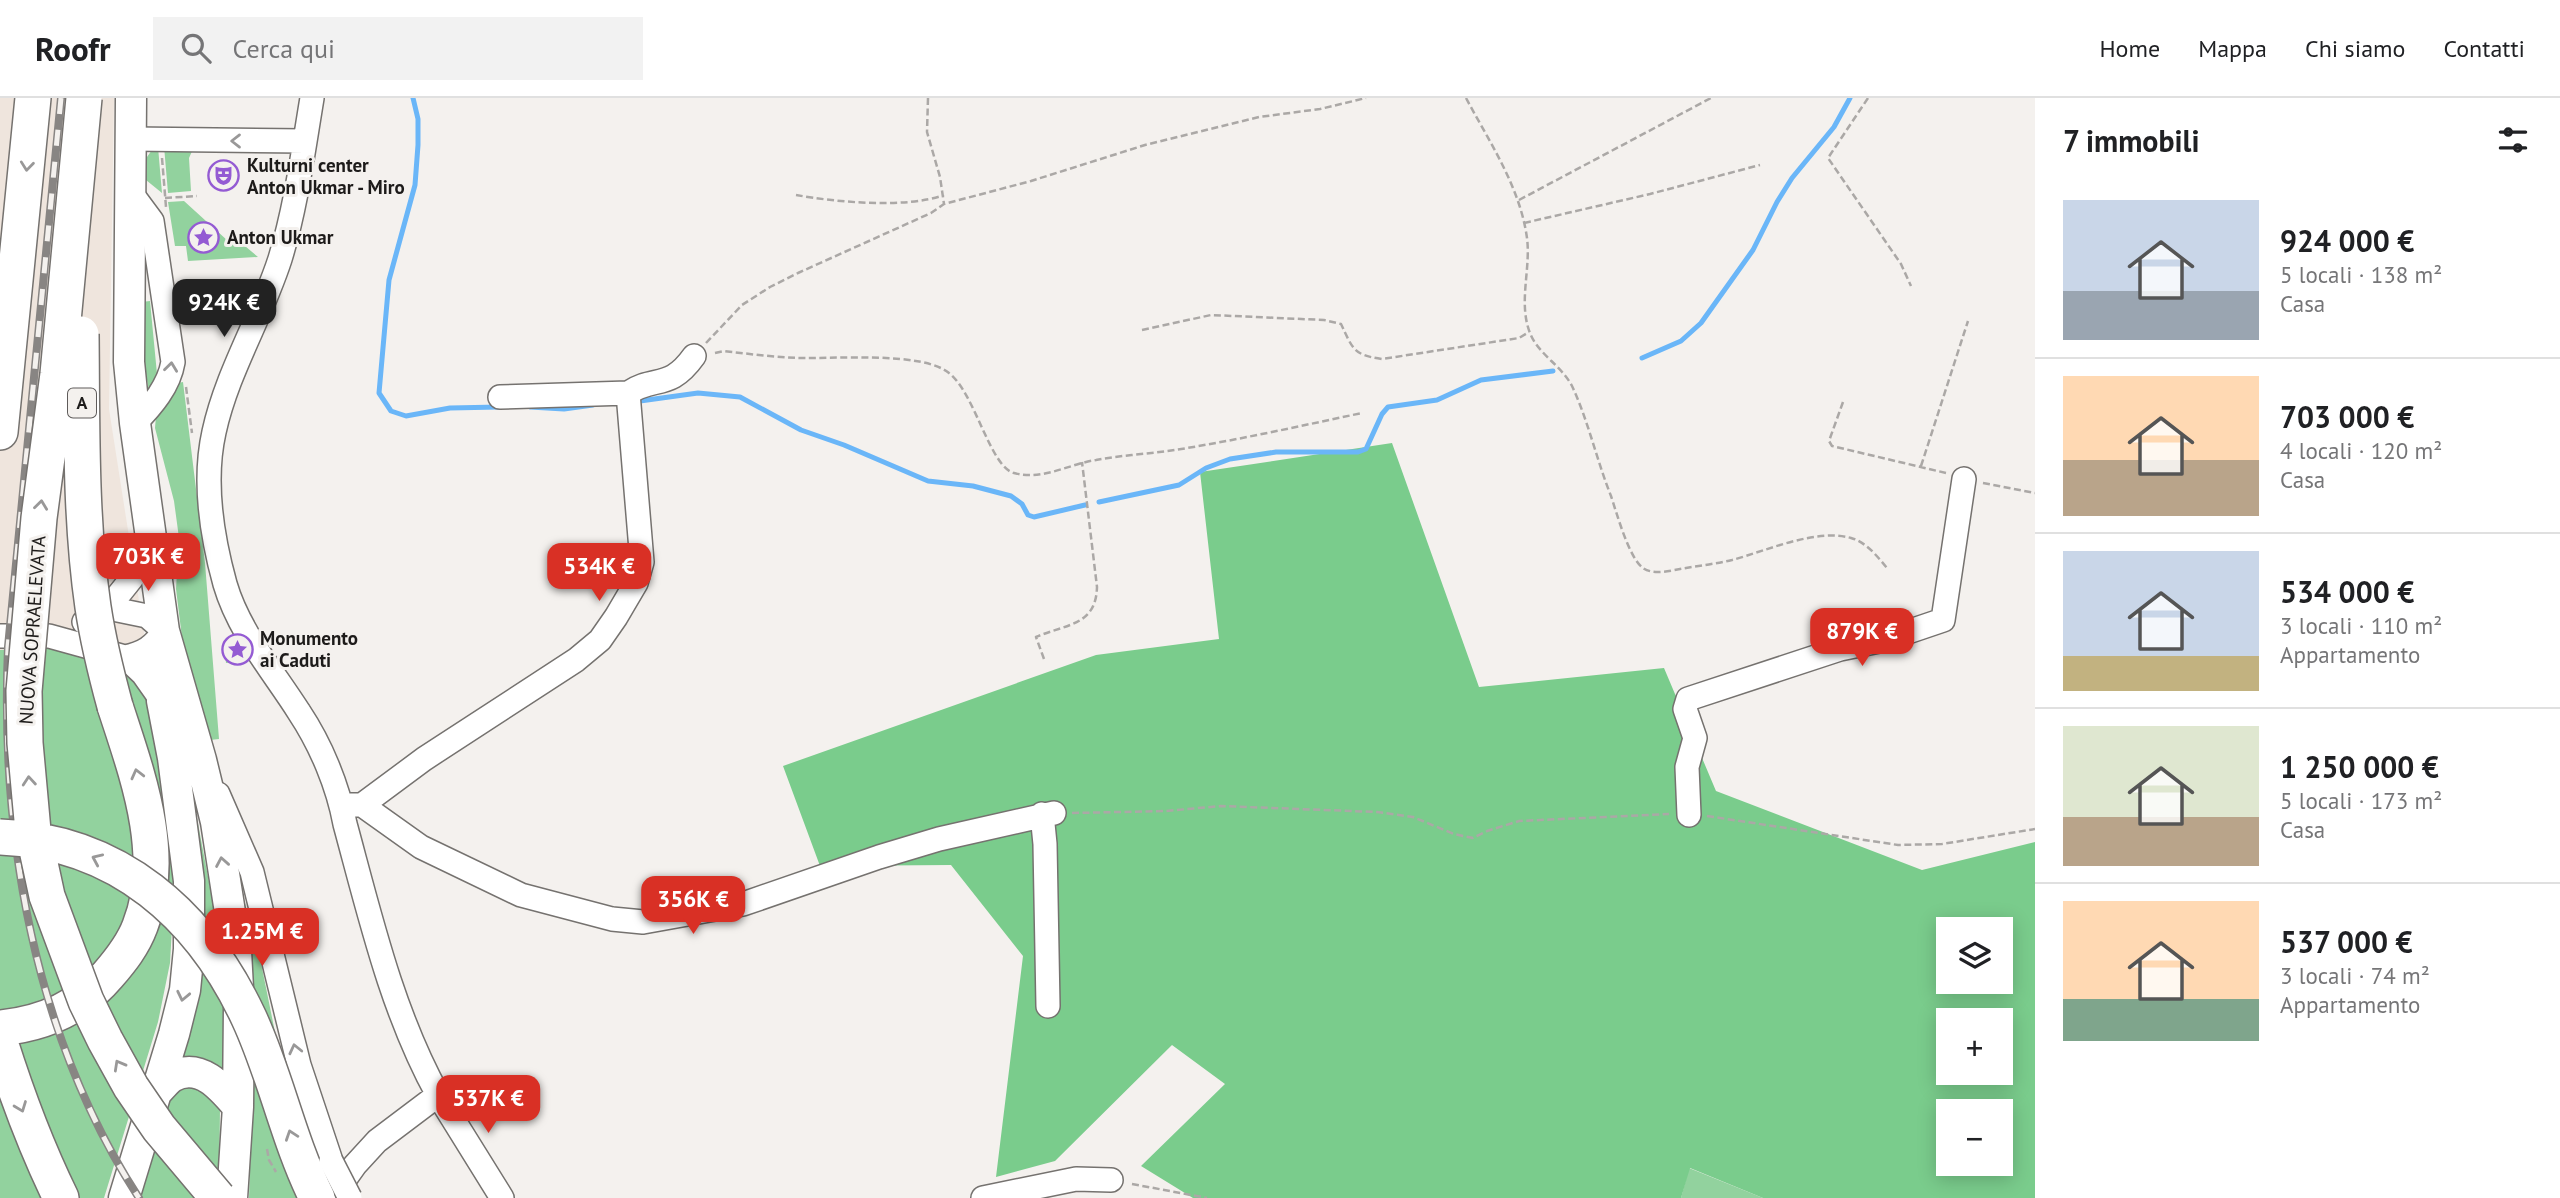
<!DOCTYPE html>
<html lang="it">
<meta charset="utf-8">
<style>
:root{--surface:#fff;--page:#f2f2f2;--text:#202124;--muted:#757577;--line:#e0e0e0;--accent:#d93025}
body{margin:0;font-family:"PT Sans",sans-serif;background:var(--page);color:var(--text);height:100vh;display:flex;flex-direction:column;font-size:26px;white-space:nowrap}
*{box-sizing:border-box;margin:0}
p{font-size:23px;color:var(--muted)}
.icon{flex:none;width:38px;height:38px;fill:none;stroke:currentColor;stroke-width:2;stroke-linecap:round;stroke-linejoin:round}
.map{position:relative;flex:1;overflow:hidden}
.details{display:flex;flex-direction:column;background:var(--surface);width:525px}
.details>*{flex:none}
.controls{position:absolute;left:1936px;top:819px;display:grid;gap:14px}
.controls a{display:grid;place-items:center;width:77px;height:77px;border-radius:0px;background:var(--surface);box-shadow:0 4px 18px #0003;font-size:35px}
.price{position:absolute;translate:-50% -60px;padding:0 16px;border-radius:14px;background:var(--accent);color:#fff;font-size:23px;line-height:46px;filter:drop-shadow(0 2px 4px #0008)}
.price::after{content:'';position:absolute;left:50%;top:42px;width:21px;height:16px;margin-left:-10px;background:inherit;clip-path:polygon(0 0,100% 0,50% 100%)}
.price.selected{background:#222;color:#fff}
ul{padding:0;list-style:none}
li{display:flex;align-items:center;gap:21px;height:175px;padding:0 28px}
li+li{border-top:2px solid var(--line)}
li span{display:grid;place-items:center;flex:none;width:196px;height:140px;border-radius:0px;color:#555}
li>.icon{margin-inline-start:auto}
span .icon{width:84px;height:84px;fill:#fffc;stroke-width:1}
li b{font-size:30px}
h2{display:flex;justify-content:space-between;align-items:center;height:84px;padding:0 28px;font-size:30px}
header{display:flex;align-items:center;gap:42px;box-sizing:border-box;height:98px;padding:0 35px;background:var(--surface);border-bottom:2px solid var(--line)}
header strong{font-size:33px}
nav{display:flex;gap:38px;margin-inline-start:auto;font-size:24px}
.search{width:490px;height:63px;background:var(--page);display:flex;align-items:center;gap:18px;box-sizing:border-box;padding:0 24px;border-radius:0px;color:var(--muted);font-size:26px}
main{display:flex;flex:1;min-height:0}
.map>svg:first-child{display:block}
</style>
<header>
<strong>Roofr</strong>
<div class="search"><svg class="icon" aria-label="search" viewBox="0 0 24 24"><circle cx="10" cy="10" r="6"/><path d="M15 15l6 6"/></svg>Cerca qui</div>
<nav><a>Home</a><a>Mappa</a><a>Chi siamo</a><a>Contatti</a></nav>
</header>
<main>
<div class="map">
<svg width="2035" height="1100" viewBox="0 0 2035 1100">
<rect width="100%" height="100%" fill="#f4f1ee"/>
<path fill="#efe5dd" d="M0,0H114L109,311L156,611L48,550L0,552Z"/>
<path fill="#92d29e" d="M164,48L193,51L189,60L191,93L168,95Z
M154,49H158L162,95L146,82L147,59Z
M184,103L228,143H239L258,159L188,163L186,148H175L168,104Z
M150,203L157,276L154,287L149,293L142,254L141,204Z
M183,284L205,465L219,641L210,642L185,564L176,491L179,440L174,403L155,330L156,318L178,285Z
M224,544L252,553L257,561L226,565Z
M48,550L112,562L125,570L156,611L174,794L170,865L158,924L104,1100H0V552Z
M186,662L218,832L227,900V981L176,968Z
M234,765L261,865L280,959L317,1100H249L253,975Z
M194,985L220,1010L219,1100H137L169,996Z
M1689,1070L1763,1100H1681Z"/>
<path fill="#7acc8c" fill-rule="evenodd" d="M1392,345L1479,589L1664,570L1716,693L1922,772L2035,744V1100H1763L1690,1070L1681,1100H1193L1141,1068L1225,986L1172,947L1055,1063L996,1079L1023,858L951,767L820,768L783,668L1096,557L1219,541L1200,374ZM1948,831H2000V884H1948ZM1948,922H2000V975H1948ZM1948,1013H2000V1066H1948Z"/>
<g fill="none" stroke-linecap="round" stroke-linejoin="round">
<path stroke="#6ab6f8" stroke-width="5" d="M413,0L418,21V47L415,87L389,182L379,295L391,313L406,318L450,310L499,309
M1642,260L1681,243L1701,225L1753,152L1777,104L1792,80L1834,29L1850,0
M640,303L698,295L740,299L801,332L844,347L928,383L973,388L1011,398L1022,406L1028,417L1034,419L1085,407
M530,309L564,311L593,307
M1099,404L1179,387L1206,370L1230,361L1276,354H1358L1366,351L1382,316L1388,309L1437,302L1481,282L1553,273"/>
<defs>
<path id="minor" d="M312,0C303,54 296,109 280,161C261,220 227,274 214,334C203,383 212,439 225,486C239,534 273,573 299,614C321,647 338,688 345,726C370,818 392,914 438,997L377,1043L355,1067L333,1098
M132,41L305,43
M132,96L152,123L173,264C169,288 152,308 135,325
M500,299L628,295
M108,510L147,518L164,533C153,549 144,555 125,559
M84,524L108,510L132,480L153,444
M0,538H49L125,559L143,576L162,603
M218,696L252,774L299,967L331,1063
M341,707H362L421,749L521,797L612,821L643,824L743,806L879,759L939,741L1054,715
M362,707L424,661L576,562L600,542L616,519L636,485L642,464L628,295C655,277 669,293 694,258
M1042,716L1045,746L1048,908
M1689,717L1687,669L1695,640L1685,611L1688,601L1840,551L1884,542L1943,522L1964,381
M438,997L502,1100
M983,1100L1076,1081L1111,1082"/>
<path id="major" d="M131,0L129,264L135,325L164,533L201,662L216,724L236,853L239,909L238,1009L232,1100
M156,995C161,990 166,983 172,979C200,963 222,990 238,1009
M124,1100L174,936L185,892L189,851V783L173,660L162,603L161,561"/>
<path id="highway" d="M0,334L33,0
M0,930C42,926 80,910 108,877C121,862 133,847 140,828C168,757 137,676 115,608
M0,944C17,998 36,1049 61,1100"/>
</defs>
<use href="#minor" stroke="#75726f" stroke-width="26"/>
<use href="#major" stroke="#75726f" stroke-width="33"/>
<use href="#highway" stroke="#75726f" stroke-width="38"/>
<path stroke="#aba8a6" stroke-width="2.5" stroke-dasharray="7 3.5" stroke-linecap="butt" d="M928,0L927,34L940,79L944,106
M1466,0C1490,45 1520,89 1527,140C1531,171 1518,205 1530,235C1538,256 1561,267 1572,288C1588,322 1597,363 1611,398C1617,416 1629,460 1643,470C1653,477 1669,473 1680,471C1697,468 1715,466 1732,462C1766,453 1816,430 1851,440C1866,444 1877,458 1887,470
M1868,0L1828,60L1901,166L1911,188
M162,60L166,109
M796,97C835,104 906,111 944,97
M165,100L197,98
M1519,102L1711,0
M1524,125L1650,96L1760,67
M1142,232L1211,217L1324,222L1341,226C1353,251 1353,257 1382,261L1519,240L1529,234
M706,245L742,207L770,189L798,175L931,115L944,106L1031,83L1145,47L1259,19L1320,11L1366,0
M715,255L724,253C749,256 774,259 798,260C834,261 922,253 949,275C975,295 990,369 1014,375C1042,383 1069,366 1096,362C1122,357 1149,356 1175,352C1238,342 1300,328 1362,315
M186,289L192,335
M1843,304L1829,343L1832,348L1946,375
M1921,368L1968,223
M1983,385L2035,395
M1044,561L1036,539C1066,526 1096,528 1097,489L1082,364
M1072,715L1166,713L1221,708L1377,714L1413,719L1454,736L1473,740L1487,733L1519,723L1669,716
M1707,718L1898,747L1942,746L2035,731
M267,1051L269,1062L276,1074
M1132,1086L1207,1100"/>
<use href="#minor" stroke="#fff" stroke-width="23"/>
<use href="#major" stroke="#fff" stroke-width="30"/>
<use href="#highway" stroke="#fff" stroke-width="35"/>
<defs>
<path id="rail" d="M61,0L8,549C0,740 34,938 139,1100"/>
</defs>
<use href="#rail" stroke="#888583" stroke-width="8"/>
<use href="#rail" stroke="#f4f1ee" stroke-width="5" stroke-dasharray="16" stroke-linecap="butt"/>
<defs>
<path id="minor-bridge" d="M331,1063L350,1100"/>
<path id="highway-bridge" d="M84,0L58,276L39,420L24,593L25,645L33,733L47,798L86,903L105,942L131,989L159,1030L218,1100
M81,236C82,327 80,419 93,509C98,542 106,575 115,608
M0,739C118,743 201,817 249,920C276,978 288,1042 317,1100"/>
</defs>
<use href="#minor-bridge" stroke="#75726f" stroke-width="26" stroke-linecap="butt"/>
<use href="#highway-bridge" stroke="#75726f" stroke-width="38" stroke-linecap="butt"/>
<use href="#minor-bridge" stroke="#fff" stroke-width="23"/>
<use href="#highway-bridge" stroke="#fff" stroke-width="35"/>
</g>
<defs><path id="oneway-chevron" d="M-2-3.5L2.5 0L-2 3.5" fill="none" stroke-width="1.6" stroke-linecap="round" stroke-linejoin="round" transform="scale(1.75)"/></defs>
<g stroke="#999898">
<use href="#oneway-chevron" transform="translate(236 43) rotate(-180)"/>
<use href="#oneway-chevron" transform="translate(27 68) rotate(96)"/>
<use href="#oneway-chevron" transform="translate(171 269) rotate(-83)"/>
<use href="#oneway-chevron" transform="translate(41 407) rotate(-83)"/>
<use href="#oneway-chevron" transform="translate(137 676) rotate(-104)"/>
<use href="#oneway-chevron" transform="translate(29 683) rotate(-95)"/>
<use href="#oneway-chevron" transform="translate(97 761) rotate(-156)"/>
<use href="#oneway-chevron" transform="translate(222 764) rotate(-100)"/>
<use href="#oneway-chevron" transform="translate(183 898) rotate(102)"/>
<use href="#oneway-chevron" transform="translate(295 951) rotate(-103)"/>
<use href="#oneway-chevron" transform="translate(119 967) rotate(-119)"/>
<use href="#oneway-chevron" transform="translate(21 1009) rotate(69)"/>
<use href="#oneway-chevron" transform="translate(291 1037) rotate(-109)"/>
</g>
<defs>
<symbol id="theatre-ring" viewBox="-11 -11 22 22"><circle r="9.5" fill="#f4f1ee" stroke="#945bd3" stroke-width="1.5"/><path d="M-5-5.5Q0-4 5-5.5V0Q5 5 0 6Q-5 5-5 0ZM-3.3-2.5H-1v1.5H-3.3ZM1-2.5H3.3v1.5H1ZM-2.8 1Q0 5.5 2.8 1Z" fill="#945bd3"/></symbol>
<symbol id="sight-ring" viewBox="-11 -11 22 22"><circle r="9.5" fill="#f4f1ee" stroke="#945bd3" stroke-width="1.5"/><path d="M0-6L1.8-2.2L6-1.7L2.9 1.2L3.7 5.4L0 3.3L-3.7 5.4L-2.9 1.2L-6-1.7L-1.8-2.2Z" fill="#945bd3"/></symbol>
</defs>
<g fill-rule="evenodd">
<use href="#theatre-ring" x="206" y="60" width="35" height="35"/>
<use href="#sight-ring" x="186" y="122" width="35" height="35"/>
<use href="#sight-ring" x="220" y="534" width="35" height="35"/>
</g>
<g text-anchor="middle" stroke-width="6" stroke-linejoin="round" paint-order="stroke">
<rect fill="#f4f1ee" stroke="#5e5b5a" stroke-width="2" x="68" y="290.5" width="28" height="29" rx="5"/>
<g font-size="18" font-weight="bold" fill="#1d1b1a">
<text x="82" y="311">A</text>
</g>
<g font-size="19" font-weight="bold" fill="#1d1b1a" stroke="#f4f1ee" text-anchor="start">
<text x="247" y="74">Kulturni center<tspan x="247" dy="22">Anton Ukmar - Miro</tspan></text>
<text x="227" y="146">Anton Ukmar</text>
<text x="260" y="547">Monumento<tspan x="260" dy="22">ai Caduti</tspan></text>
</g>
<g font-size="19" fill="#1d1b1a" stroke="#f4f1ee">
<text transform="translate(32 532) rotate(-86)" y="7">NUOVA SOPRAELEVATA</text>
</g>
</g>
</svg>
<div class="controls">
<a><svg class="icon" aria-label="layers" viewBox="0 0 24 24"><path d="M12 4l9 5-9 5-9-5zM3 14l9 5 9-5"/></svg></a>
<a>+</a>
<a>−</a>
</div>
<b class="price selected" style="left:224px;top:241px">924K €</b>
<b class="price" style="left:148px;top:495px">703K €</b>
<b class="price" style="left:599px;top:505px">534K €</b>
<b class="price" style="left:1862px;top:570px">879K €</b>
<b class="price" style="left:693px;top:838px">356K €</b>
<b class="price" style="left:262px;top:870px">1.25M €</b>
<b class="price" style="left:488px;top:1037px">537K €</b>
</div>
<section class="details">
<h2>7 immobili<svg class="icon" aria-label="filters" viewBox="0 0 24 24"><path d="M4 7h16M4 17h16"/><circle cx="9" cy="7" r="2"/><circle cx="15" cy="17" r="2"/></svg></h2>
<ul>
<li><span style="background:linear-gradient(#c9d6e8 65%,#9aa5b1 0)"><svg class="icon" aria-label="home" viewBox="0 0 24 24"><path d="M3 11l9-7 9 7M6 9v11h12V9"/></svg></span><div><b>924 000 €</b><p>5 locali · 138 m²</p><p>Casa</p></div></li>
<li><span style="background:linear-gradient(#ffd9b3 60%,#b9a48a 0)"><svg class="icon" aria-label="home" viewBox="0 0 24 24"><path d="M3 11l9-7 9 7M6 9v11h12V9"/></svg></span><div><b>703 000 €</b><p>4 locali · 120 m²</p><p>Casa</p></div></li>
<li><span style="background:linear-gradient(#c9d6e8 75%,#c2b280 0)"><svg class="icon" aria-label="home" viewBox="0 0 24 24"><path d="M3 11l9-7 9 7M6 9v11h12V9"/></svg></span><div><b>534 000 €</b><p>3 locali · 110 m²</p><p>Appartamento</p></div></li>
<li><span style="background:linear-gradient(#dfe7d0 65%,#b9a48a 0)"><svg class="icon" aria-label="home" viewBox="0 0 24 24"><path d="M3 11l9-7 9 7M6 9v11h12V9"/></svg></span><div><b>1 250 000 €</b><p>5 locali · 173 m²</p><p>Casa</p></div></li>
<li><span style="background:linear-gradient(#ffd9b3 70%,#7fa58c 0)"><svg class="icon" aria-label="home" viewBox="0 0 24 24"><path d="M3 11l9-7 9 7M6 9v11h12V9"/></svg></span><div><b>537 000 €</b><p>3 locali · 74 m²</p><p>Appartamento</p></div></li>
</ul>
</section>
</main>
